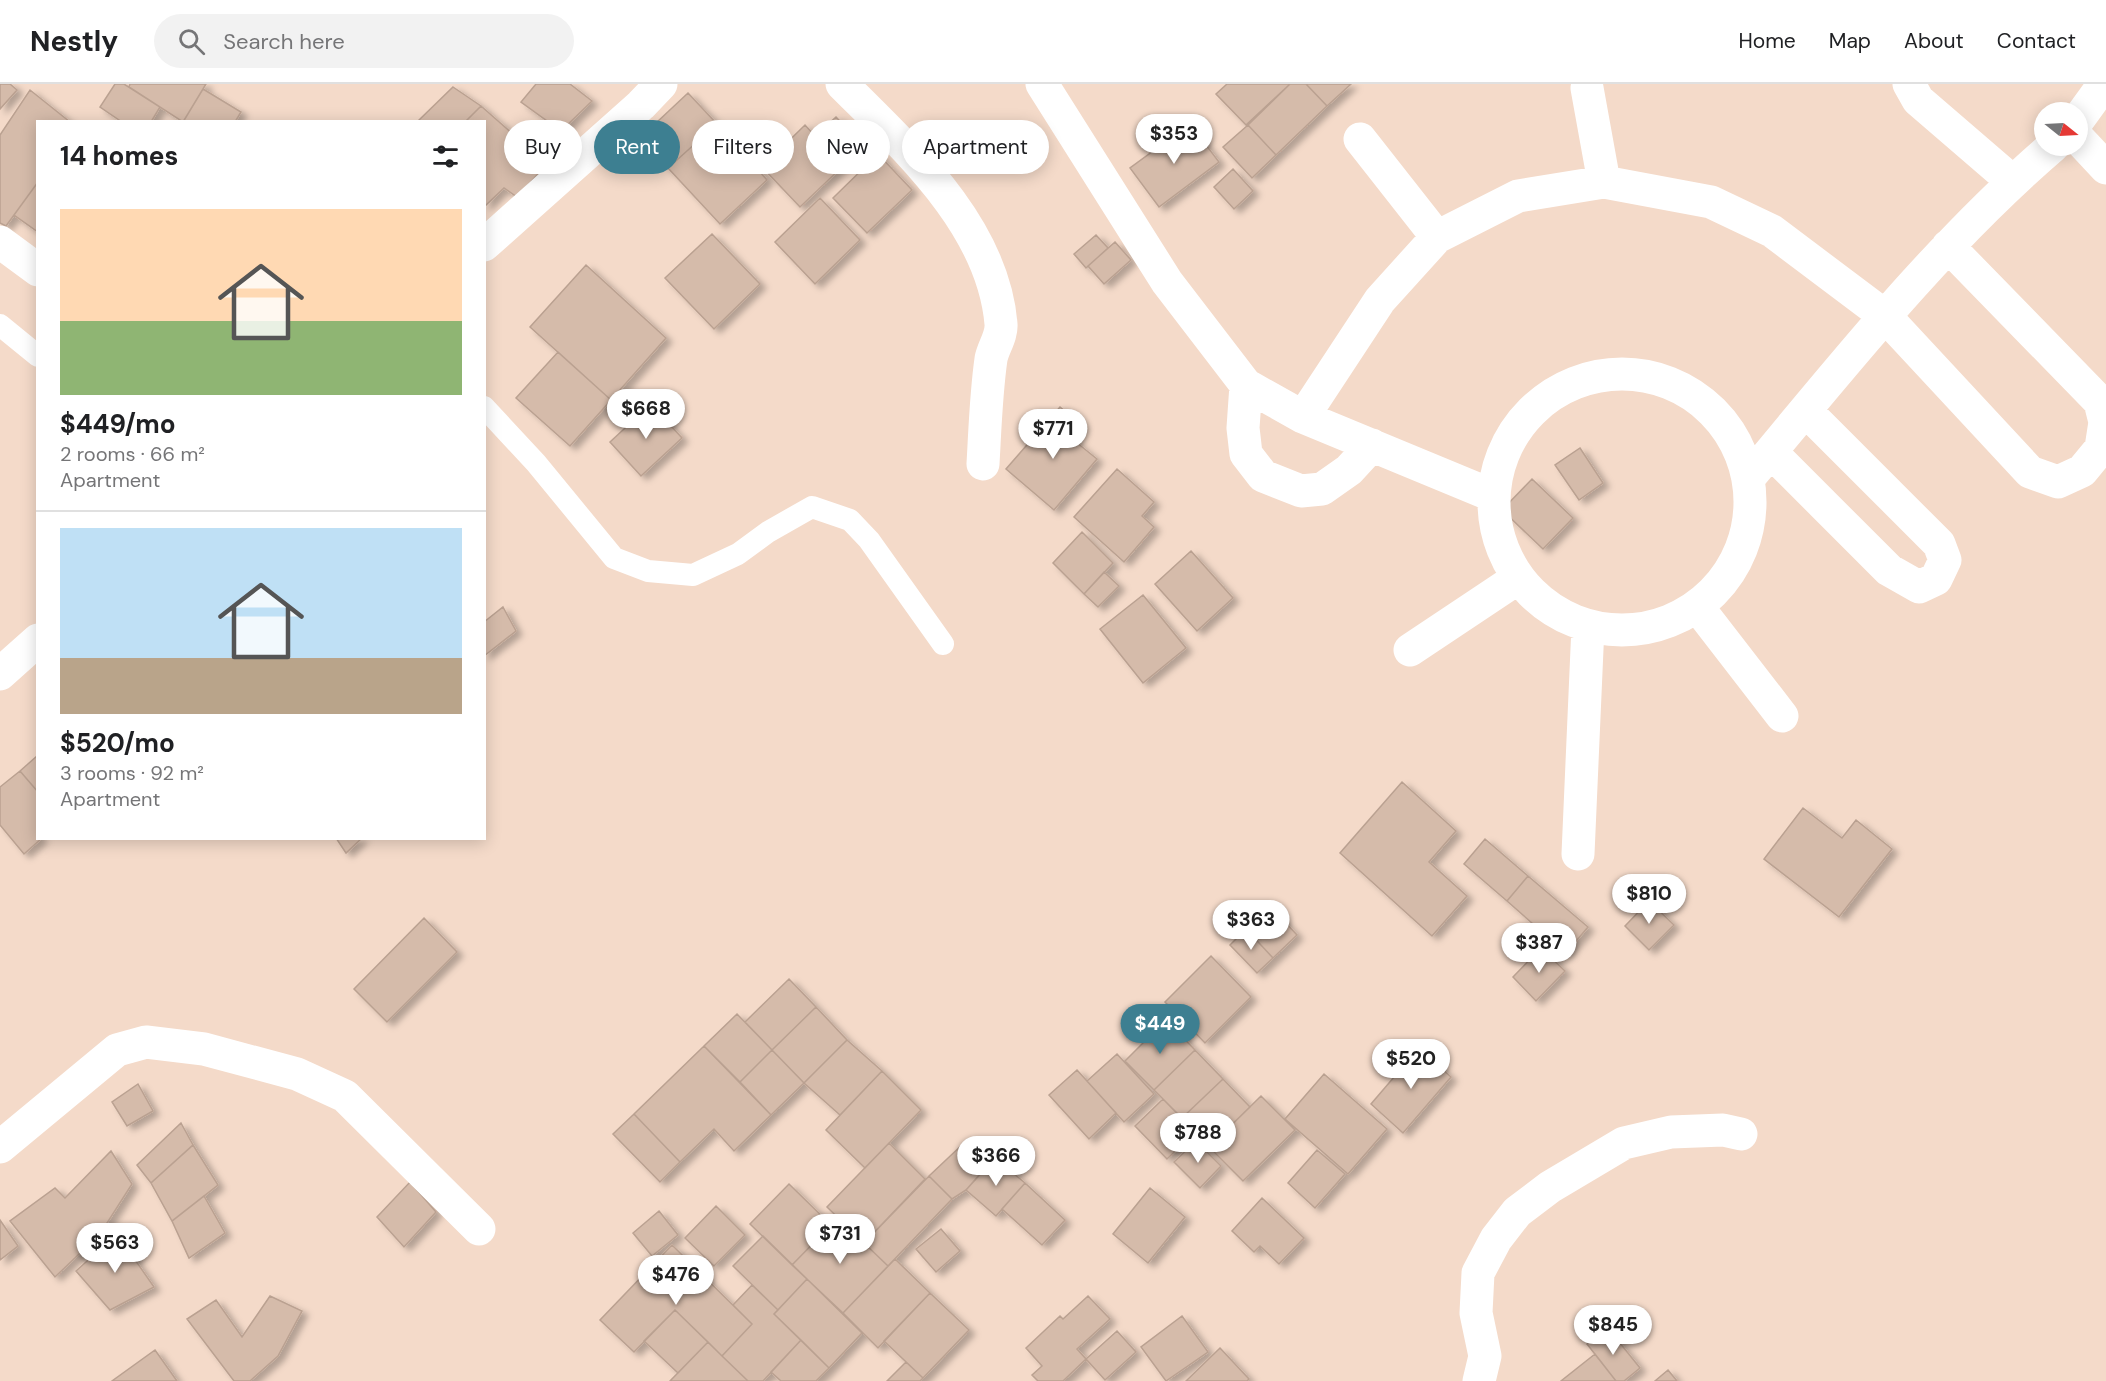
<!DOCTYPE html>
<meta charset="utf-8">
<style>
:root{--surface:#fff;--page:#f2f2f2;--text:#202124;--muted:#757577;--line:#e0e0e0;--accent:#3d7f91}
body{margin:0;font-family:"DM Sans",sans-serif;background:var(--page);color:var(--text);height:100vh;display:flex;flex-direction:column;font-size:22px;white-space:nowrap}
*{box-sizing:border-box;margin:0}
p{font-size:20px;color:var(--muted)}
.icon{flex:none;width:33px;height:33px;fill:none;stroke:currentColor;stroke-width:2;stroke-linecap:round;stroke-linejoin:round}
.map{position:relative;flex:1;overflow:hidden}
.sheet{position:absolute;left:36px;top:36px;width:450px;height:720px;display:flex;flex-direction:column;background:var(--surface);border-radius:0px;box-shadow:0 3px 15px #0003}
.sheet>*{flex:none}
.guide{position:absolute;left:504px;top:36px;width:570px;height:54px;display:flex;gap:12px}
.needle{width:39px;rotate:108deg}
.tools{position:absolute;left:2034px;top:18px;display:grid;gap:12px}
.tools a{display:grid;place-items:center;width:54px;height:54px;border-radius:50%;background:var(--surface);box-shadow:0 3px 15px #0003;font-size:30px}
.price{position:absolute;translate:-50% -51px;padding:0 14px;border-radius:21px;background:#fff;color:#222;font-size:20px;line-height:39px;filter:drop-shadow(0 2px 3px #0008)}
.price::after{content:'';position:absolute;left:50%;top:36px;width:18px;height:14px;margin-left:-9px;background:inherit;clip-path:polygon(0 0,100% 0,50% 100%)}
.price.selected{background:var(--accent);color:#fff}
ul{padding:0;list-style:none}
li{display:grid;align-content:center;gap:12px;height:318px;padding:0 24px}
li+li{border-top:2px solid var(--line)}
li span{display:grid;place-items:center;height:186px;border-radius:0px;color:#555}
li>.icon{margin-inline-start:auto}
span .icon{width:108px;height:108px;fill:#fffc;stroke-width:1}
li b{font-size:26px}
h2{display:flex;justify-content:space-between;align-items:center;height:72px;padding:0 24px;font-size:26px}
.tag{padding:0 21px;border-radius:27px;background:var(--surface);box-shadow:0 3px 15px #0003;font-size:21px;line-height:54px}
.tag.selected{background:var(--accent);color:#fff}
header{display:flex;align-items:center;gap:36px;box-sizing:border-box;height:84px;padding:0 30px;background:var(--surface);border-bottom:2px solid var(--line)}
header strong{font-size:28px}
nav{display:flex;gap:33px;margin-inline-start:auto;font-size:21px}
.search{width:420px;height:54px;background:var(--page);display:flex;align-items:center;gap:15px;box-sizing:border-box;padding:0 21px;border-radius:33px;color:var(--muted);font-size:22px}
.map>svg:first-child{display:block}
</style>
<header>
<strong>Nestly</strong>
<div class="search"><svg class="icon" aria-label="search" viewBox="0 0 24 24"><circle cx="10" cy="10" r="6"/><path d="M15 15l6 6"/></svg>Search here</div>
<nav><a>Home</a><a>Map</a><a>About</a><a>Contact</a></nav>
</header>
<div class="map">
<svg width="2106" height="1297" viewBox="0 0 2106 1297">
<defs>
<filter id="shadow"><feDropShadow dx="6" dy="4" stdDeviation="3" flood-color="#0004"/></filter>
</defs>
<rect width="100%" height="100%" fill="#f4dac9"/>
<path fill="#d5bbaa" stroke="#baa191" stroke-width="1.5" filter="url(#shadow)" d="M0,0H10L17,6L0,25Z
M115,0H124L160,23L151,38H122L100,23Z
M130,0H206L183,38L129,3Z
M536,0H570L592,17L561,47L521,18Z
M1227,0H1290L1246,41L1216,10Z
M1290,0H1306L1327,22L1276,71L1248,41Z
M1306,0H1351L1327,22Z
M453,3L481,22L465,38H417Z
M203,5L241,28L235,38H183Z
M30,6L70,38H38V98L6,142L0,139V51Z
M688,9L717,40L668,84L640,54Z
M481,22L547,80L517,113L504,104L485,122L484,38H465Z
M836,33L864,62L800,123L762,83L805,41L815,52Z
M717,40L767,96L720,140L668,84Z
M1190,40L1219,78L1159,123L1130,84Z
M1248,41L1276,71L1252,94L1223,63Z
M878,70L912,106L867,149L833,114Z
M1233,85L1253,107L1234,125L1214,103Z
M38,98V148L14,131Z
M820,114L860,156L815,200L775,158Z
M712,150L760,200L714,245L665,194Z
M1096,151L1108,164L1086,184L1074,170Z
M1115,158L1131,176L1104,200L1088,182Z
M586,181L666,254L611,316L530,243Z
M558,268L611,316L570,362L516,314Z
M651,320L682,354L641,392L610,358Z
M1060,323L1082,341L1071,354L1097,375L1054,426L1006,385Z
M1580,364L1603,399L1579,416L1555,381Z
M1117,385L1154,418L1142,432L1154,443L1124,478L1074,433Z
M1532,395L1573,434L1543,465L1502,426Z
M1082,448L1113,479L1084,510L1053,479Z
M1191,467L1233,514L1197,547L1155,500Z
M1104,488L1119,502L1098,523L1084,510Z
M1143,511L1186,564L1143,599L1100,545Z
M503,523L516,547L484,572V538Z
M37,672H38V708L20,687Z
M20,687L38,708V754H42L24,770L0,741V703Z
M1402,698L1456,747L1429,778L1467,812L1432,852L1340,769Z
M1803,724L1842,754L1856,736L1892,765L1839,833L1764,775Z
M336,754H362L346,769Z
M1485,755L1528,792L1507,817L1464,780Z
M1528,792L1588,843L1566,869L1507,817Z
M1649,817L1674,841L1649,866L1625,842Z
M1270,822L1297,851L1273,874L1246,845Z
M424,834L457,868L387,938L354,905Z
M1246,845L1273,874L1257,889L1230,861Z
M1541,864L1565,887L1536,917L1513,893Z
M1211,872L1251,913L1205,959L1165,918Z
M789,895L816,923L772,966L745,938Z
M816,923L847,956L804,999L772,966Z
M737,930L772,966L740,998L704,962Z
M1166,936L1195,966L1154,1006L1125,977Z
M847,956L882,987L840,1031L804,999Z
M704,962L771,1031L734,1067L714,1045L680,1078L634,1030Z
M1419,964L1451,993L1403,1049L1371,1020Z
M772,966L804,999L771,1031L740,998Z
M1195,966L1223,995L1182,1034L1154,1006Z
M1117,970L1154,1010L1124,1038L1087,997Z
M1077,986L1116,1029L1089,1055L1049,1011Z
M882,987L921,1026L865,1084L826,1046Z
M1324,990L1387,1045L1348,1090L1285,1035Z
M1223,995L1250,1023L1209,1063L1182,1034Z
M138,1000L153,1027L127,1042L112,1018Z
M1261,1012L1295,1046L1243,1097L1209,1063Z
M1163,1015L1195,1048L1167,1075L1135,1042Z
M634,1030L680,1078L660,1098L613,1050Z
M181,1039L193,1061L151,1099L137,1081Z
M1196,1057L1221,1082L1200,1104L1174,1078Z
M889,1059L925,1095L864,1159L827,1123Z
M964,1059L988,1081L966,1106L952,1115L929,1092Z
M193,1061L218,1101L172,1137L151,1099Z
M1317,1066L1345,1090L1315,1124L1288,1099Z
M111,1067L132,1100L100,1150L55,1193L10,1137L55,1104L65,1114Z
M995,1074L1025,1099L996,1132L966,1106Z
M929,1092L952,1115L888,1182L864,1159Z
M410,1098L436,1128L404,1163L377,1133Z
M1025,1099L1065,1136L1042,1161L1002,1125Z
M789,1100L831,1141L792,1181L750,1140Z
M1150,1104L1185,1133L1148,1179L1113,1150Z
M204,1112L225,1149L189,1174L172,1137Z
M1262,1114L1304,1154L1279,1180L1260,1162L1254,1168L1232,1147Z
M716,1122L745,1151L714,1182L685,1154Z
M659,1127L678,1151L652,1172L633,1149Z
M838,1134L888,1182L843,1229L792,1181Z
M0,1136L18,1162L0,1176Z
M941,1145L960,1167L936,1188L916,1165Z
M117,1150L154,1203L110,1226L76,1187Z
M763,1152L807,1195L778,1226L733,1182Z
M672,1161L752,1240L722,1272L675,1226L634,1268L600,1236Z
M895,1175L930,1209L878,1264L843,1229Z
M807,1195L862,1249L829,1284L774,1230Z
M752,1201L778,1226L774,1230L801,1256L763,1297H748L722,1272L752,1240L733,1221Z
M930,1209L969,1246L923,1294L884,1257Z
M270,1212L302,1227L278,1272L250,1297H234L187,1235L216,1216L242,1253Z
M1088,1212L1110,1235L1077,1265L1086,1275L1063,1297H1038L1032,1291L1042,1282L1026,1264L1060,1232L1063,1235Z
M675,1226L708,1258L678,1289L644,1257Z
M1182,1232L1208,1268L1166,1297L1141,1263Z
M1607,1243L1640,1284L1624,1297H1616L1587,1260Z
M1117,1247L1136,1268L1105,1296L1086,1275Z
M801,1256L829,1284L816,1297H781L771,1288Z
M708,1258L722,1272L748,1297H670Z
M1220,1264L1249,1295L1247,1297H1186Z
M155,1266L177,1297H112Z
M1595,1270L1616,1297H1561Z
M906,1278L923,1294L920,1297H887Z
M1668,1286L1677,1297H1655Z"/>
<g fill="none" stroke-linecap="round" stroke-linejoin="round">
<path stroke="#fff" stroke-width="22" d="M0,241L38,272
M484,323L536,379L614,474L648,487L693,491L738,470L768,448L812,423L850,436L869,456L943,560"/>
<path stroke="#fff" stroke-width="33" d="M842,0C907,65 993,142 1001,240C1002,252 993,264 991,275C986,310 985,345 983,380
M1042,0L1167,198L1246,301L1303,333L1494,412
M1909,0L1918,16L2012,97
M1587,4L1604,98
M2078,36L2104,0
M2078,54L2106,84
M1360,55L1437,153
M0,158L38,186
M1494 418a128 128 0 1 1 256 0a128 128 0 1 1-256 0Z
M1246,301L1243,344L1246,370L1263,392L1301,407L1322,405L1349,386L1372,361
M1303,333L1380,216L1437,153L1518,112L1604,98L1711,118L1772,147L1885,232L2030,388L2058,398L2082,387L2101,364L2105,338L2100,318L1948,162
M1771,368L1889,486L1919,503L1936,495L1945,476L1939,460L1806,327
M1748,395C1844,280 1939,160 2053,62
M1697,522L1782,632
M1410,566L1518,494
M1578,770L1588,542
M0,1063L117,966L146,958L204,965L297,990L345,1012L479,1145
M1479,1297L1485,1272L1476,1229L1478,1189L1496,1155L1517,1128L1550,1103L1624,1059L1671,1048L1723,1046L1741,1050"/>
<path stroke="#fff" stroke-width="33" d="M484,161L641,21L661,0
M0,590L38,556"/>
</g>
</svg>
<div class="tools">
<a><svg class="needle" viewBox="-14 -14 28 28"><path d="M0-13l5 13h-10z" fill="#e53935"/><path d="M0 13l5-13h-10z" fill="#757577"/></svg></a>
</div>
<b class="price" style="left:1174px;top:81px">$353</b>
<b class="price" style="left:646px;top:356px">$668</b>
<b class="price" style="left:1053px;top:376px">$771</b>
<b class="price" style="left:1649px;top:841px">$810</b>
<b class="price" style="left:1251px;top:867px">$363</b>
<b class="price" style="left:1539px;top:890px">$387</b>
<b class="price selected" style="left:1160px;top:971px">$449</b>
<b class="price" style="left:1411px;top:1006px">$520</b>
<b class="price" style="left:1198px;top:1080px">$788</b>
<b class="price" style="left:996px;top:1103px">$366</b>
<b class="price" style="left:840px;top:1181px">$731</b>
<b class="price" style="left:115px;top:1190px">$563</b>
<b class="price" style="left:676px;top:1222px">$476</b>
<b class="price" style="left:1613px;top:1272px">$845</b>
<div class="guide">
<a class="tag">Buy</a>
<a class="tag selected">Rent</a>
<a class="tag">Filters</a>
<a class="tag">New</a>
<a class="tag">Apartment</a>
</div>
<section class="sheet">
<h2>14 homes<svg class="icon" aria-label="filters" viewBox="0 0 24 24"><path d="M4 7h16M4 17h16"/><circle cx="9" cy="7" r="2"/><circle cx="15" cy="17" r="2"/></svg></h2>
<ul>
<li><span style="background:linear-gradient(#ffd9b3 60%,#8fb573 0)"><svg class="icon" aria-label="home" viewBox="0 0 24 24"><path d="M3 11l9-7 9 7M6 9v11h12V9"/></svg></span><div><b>$449/mo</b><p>2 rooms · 66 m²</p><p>Apartment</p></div></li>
<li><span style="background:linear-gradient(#bfe0f5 70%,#b9a48a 0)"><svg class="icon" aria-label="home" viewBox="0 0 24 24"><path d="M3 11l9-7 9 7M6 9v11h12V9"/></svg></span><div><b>$520/mo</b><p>3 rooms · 92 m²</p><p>Apartment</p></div></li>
</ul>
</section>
</div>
